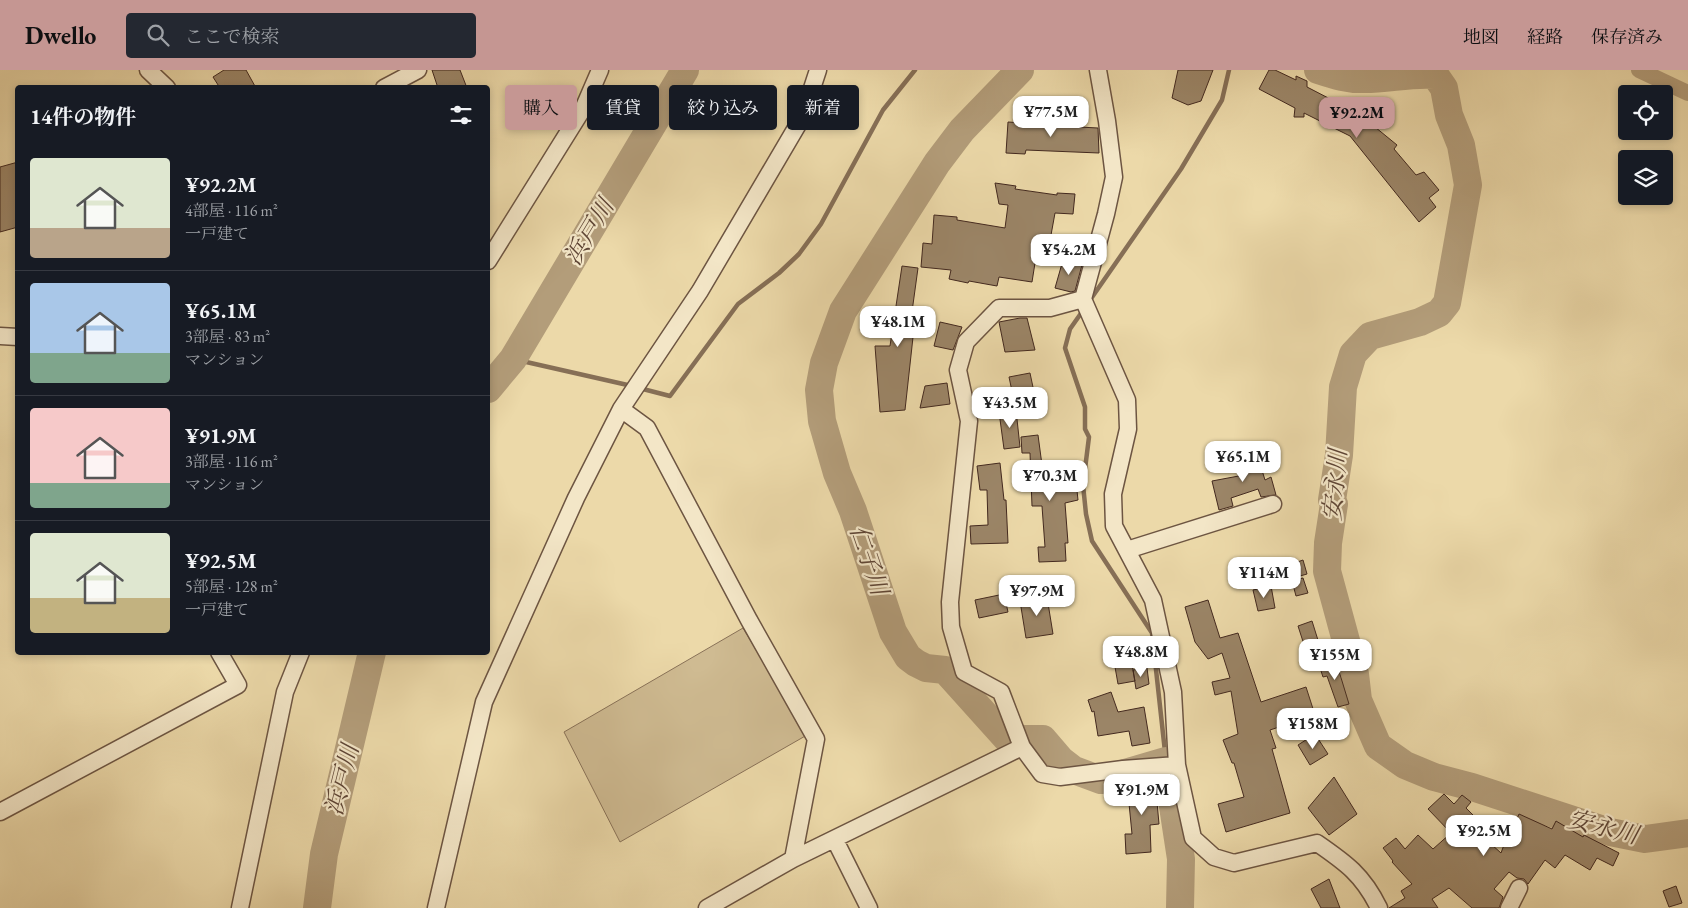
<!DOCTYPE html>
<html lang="ja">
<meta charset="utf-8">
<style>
:root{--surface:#171b24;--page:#242831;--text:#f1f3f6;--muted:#9ea1a6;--line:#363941;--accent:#c59692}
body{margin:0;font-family:"EB Garamond","Noto Serif JP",serif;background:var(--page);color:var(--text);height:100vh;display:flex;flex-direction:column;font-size:19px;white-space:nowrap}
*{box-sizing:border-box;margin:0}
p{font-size:16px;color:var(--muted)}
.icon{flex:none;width:28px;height:28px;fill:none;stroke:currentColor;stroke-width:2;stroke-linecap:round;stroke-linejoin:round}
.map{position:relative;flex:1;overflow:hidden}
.details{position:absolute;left:15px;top:15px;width:475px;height:570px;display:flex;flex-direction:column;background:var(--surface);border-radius:5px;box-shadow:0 2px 8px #0003}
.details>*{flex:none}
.guide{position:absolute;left:505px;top:15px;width:475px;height:45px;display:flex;gap:10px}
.tools{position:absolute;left:1618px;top:15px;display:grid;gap:10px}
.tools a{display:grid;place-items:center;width:55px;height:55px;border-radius:5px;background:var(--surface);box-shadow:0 2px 8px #0003;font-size:25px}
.price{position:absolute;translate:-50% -42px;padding:0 11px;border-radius:10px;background:#fff;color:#222;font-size:16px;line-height:32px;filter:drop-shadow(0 1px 2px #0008)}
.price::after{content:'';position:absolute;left:50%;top:30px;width:15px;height:11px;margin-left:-8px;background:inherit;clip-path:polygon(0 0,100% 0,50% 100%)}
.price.on{background:var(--accent);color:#111}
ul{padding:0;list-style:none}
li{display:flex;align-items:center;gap:15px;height:125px;padding:0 15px}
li+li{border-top:1px solid var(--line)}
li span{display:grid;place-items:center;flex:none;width:140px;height:100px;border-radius:5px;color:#555}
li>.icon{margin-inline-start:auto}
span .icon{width:60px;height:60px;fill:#fffc;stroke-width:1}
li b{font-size:21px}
h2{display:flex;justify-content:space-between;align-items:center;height:60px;padding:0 15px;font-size:21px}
.chip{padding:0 18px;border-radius:5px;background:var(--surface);box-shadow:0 2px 8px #0003;font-size:18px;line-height:45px}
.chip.on{background:var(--accent);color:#111}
header{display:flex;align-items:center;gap:30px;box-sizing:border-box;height:70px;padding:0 25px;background:var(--accent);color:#111}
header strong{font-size:24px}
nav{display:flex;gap:28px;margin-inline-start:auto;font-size:18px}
.search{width:350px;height:45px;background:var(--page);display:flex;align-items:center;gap:12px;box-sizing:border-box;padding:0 18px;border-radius:5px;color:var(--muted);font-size:19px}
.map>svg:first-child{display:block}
</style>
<header>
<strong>Dwello</strong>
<div class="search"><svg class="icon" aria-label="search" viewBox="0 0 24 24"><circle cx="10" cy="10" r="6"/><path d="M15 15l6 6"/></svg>ここで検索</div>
<nav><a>地図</a><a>経路</a><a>保存済み</a></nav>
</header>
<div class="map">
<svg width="1688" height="838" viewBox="0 0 1688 838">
<rect width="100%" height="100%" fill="#ecd9a9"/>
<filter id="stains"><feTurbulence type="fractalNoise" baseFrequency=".004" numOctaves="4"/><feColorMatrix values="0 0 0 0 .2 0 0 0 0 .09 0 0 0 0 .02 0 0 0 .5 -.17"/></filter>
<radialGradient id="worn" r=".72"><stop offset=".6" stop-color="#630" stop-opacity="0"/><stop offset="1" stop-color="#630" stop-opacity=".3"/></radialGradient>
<path fill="#cfbb92" stroke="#897258" d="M743,558L807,665L620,772L564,662Z"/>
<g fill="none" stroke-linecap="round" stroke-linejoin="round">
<path stroke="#866f56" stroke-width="4.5" d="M1088,233L1181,99L1222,30L1229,0
M1084,239L1070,259L1065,278L1085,337V359L1089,367L1083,415L1086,444L1092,471L1152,563L1166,691
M513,289L632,316
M639,318L670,326L738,234L779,203L799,184L821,154L883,40L915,0"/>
<path stroke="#b39d7a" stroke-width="16" d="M1639,0L1688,23"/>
<path stroke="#b39d7a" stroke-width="28" d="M1020,0L962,60L937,93L843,241L824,293L819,320L822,351L837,403L853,441L893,562L908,587L916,593L926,598L945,600L1007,669H1043L1061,690L1074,700L1101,710L1166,691L1181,789L1180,838
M1318,0C1333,5 1349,10 1365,9C1389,9 1411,3 1435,5L1444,18L1449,45L1461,75L1468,115L1447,233L1439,243L1420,252L1370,266L1353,284L1343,317L1339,385L1332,430L1334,434L1328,473L1327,501L1355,604L1358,630L1378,676L1405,695L1434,707L1472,717L1610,762L1645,769L1688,763
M488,319L513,289L685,0
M317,838L324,784L372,582"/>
</g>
<path fill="#9b8567" stroke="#43291f" d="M224,0H246L256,18H220L213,7Z
M432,0H460L467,18H438Z
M1178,0H1213L1201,31L1188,35L1172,28Z
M1269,0H1275L1296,10V6L1307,11V17L1336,32L1342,30L1397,75L1394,79L1416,105L1424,102L1439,120L1429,128L1436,137L1419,152L1350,66L1304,43V47H1294L1295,38L1259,19Z
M1038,51L1079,54V57L1098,58L1099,83L1026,80L1025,84L1006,83L1008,52L1038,54Z
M18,92V157L0,162V97Z
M995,113L1016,116L1015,119L1057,125V123L1075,124L1073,144L1055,143L1049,176L1038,174L1032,212L999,207L997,216L969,211L968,213L949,209L951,200L921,197L923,173L932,174L934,145L957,147V150L1005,158L1008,135L999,134Z
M1063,190L1082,195L1075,221L1071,222L1055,218Z
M902,196L918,198L911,249H915L905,340L880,342L875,276H890Z
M1020,248H1027L1035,280L1005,282L999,252Z
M940,252L962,257L953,280L934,276Z
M1030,303L1034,322L1013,326L1009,307Z
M947,313L950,334L920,338L925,316Z
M1016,340L1020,377L1004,379L999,342Z
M1038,365L1042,395H1057L1058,412L1076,411L1078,430L1065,433L1068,473H1065L1066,491L1039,492L1038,477H1045L1042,436H1032L1030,383H1022L1021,367Z
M1257,384L1265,410L1271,407L1276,425L1261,427L1258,419L1231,428L1233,436L1219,440L1212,411L1244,405L1239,390Z
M1000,393L1004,430H1006L1008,473L971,474L970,456L988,455L987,420H980L977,396Z
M1303,490L1307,504L1293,508L1289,495Z
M1303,508L1308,523L1296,526L1292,511Z
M1271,516L1275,538L1258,541L1253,520Z
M1004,524L1008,542L979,548L975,530Z
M1047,527L1053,564L1026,568L1020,531Z
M1208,530L1220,568L1238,563L1261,632L1306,617L1315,645L1270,660L1276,678L1272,679L1290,743L1226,762L1218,734L1244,727L1234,693H1232L1223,670L1238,664L1231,621L1215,625L1212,612L1230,608L1222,583L1208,589L1195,572L1185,537Z
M1312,551L1322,583L1308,587L1298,556Z
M1129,578L1135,611L1118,614L1112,580Z
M1335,588L1349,634L1338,637L1327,606L1323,607L1319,595Z
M1147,598L1149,614L1136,619L1133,600Z
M1111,622L1118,642L1144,637L1150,673L1132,676L1129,661L1098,666L1094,641L1092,642L1088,630Z
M1315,664L1328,684L1310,695L1298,675Z
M1334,707L1357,744L1329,765L1308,738Z
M1155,710L1159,754L1150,755L1151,782L1126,784L1125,764H1132L1127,713Z
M1444,724L1454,734L1462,725L1471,732L1466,738L1478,750L1471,756L1501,783L1508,764L1510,765L1519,744L1552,759L1556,751L1583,767L1584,765L1619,783L1613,796L1597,788L1590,800L1565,785L1555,798L1545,790L1528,814L1524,809L1517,808L1509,802L1494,819L1503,827L1499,838H1472L1449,818L1432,829L1438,838H1389L1405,828L1401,821L1412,814L1392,792L1393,791L1383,778L1396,768L1405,779L1418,765L1433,779L1451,763L1428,739Z
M1329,809L1340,838H1321L1311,819Z
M1676,816L1682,833L1669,837L1663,821Z"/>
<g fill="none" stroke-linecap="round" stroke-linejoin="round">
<defs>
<path id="street" d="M148,0L167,18
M1098,0L1107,51L1114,107L1106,144L1083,229L1127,330L1128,359L1113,424L1114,456L1153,530L1173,622L1177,695L1193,768L1214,787L1234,793L1317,773C1346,793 1363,805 1379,838
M384,18L418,0
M488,191L584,37L600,0
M1083,229L1050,238H999L966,272L958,300L969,351L950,532L951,557L964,602L1001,622L1022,677L1042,704L1060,707L1123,699L1177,695
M0,266L18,267
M621,339L647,358L749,550L816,669L793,789
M1127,480L1273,434
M0,742L238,615L219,582
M835,770L869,838
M240,838L285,622L301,582
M436,838L484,632L576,428L621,339L700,221L803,46L818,0
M707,838L793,789L1022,677
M1509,838L1519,818"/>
</defs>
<use href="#street" stroke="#6d5542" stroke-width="19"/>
<use href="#street" stroke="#f3e6c7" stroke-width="16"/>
</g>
<g text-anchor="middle" stroke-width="4.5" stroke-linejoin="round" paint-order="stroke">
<g font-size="24" font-style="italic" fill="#5f4636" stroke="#f3e6c7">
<text transform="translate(589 162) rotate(-59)" y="8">浜戸川</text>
<text transform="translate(1335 415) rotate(-85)" y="8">安永川</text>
<text transform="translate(869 490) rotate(71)" y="8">仁子川</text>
<text transform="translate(342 710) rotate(-76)" y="8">浜戸川</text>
<text transform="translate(1603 757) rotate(14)" y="8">安永川</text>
</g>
</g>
<rect width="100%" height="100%" filter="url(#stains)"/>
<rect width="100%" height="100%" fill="url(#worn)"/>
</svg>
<div class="tools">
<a><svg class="icon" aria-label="locate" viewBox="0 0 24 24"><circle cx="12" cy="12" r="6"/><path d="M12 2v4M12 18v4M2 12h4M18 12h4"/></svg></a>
<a><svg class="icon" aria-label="layers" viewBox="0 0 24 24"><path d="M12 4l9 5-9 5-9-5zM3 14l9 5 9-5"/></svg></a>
</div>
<b class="price" style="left:1051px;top:68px">¥77.5M</b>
<b class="price on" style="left:1357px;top:69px">¥92.2M</b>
<b class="price" style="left:1069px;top:206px">¥54.2M</b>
<b class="price" style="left:898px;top:278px">¥48.1M</b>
<b class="price" style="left:1010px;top:359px">¥43.5M</b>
<b class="price" style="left:1243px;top:413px">¥65.1M</b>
<b class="price" style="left:1050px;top:432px">¥70.3M</b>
<b class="price" style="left:1264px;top:529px">¥114M</b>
<b class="price" style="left:1037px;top:547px">¥97.9M</b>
<b class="price" style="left:1141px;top:608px">¥48.8M</b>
<b class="price" style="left:1335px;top:611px">¥155M</b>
<b class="price" style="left:1313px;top:680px">¥158M</b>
<b class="price" style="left:1142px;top:746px">¥91.9M</b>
<b class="price" style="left:1484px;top:787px">¥92.5M</b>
<div class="guide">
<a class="chip on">購入</a>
<a class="chip">賃貸</a>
<a class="chip">絞り込み</a>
<a class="chip">新着</a>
</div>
<section class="details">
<h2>14件の物件<svg class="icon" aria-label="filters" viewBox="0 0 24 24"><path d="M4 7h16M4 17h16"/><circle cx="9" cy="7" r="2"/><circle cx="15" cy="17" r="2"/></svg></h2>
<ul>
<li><span style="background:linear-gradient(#dfe7d0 70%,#b9a48a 0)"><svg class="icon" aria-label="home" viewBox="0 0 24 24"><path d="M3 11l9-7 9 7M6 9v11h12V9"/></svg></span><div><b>¥92.2M</b><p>4部屋 · 116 m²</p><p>一戸建て</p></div></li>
<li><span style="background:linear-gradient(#a9c7e8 70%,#7fa58c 0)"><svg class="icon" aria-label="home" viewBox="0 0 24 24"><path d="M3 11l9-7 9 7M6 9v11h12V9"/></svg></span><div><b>¥65.1M</b><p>3部屋 · 83 m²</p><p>マンション</p></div></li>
<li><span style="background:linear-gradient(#f6c9c9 75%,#7fa58c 0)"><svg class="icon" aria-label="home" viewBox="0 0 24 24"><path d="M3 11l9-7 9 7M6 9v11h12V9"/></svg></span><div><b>¥91.9M</b><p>3部屋 · 116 m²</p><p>マンション</p></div></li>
<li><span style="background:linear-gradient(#dfe7d0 65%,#c2b280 0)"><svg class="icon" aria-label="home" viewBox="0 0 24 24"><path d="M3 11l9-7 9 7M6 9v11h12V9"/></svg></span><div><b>¥92.5M</b><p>5部屋 · 128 m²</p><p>一戸建て</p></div></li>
</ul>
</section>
</div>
